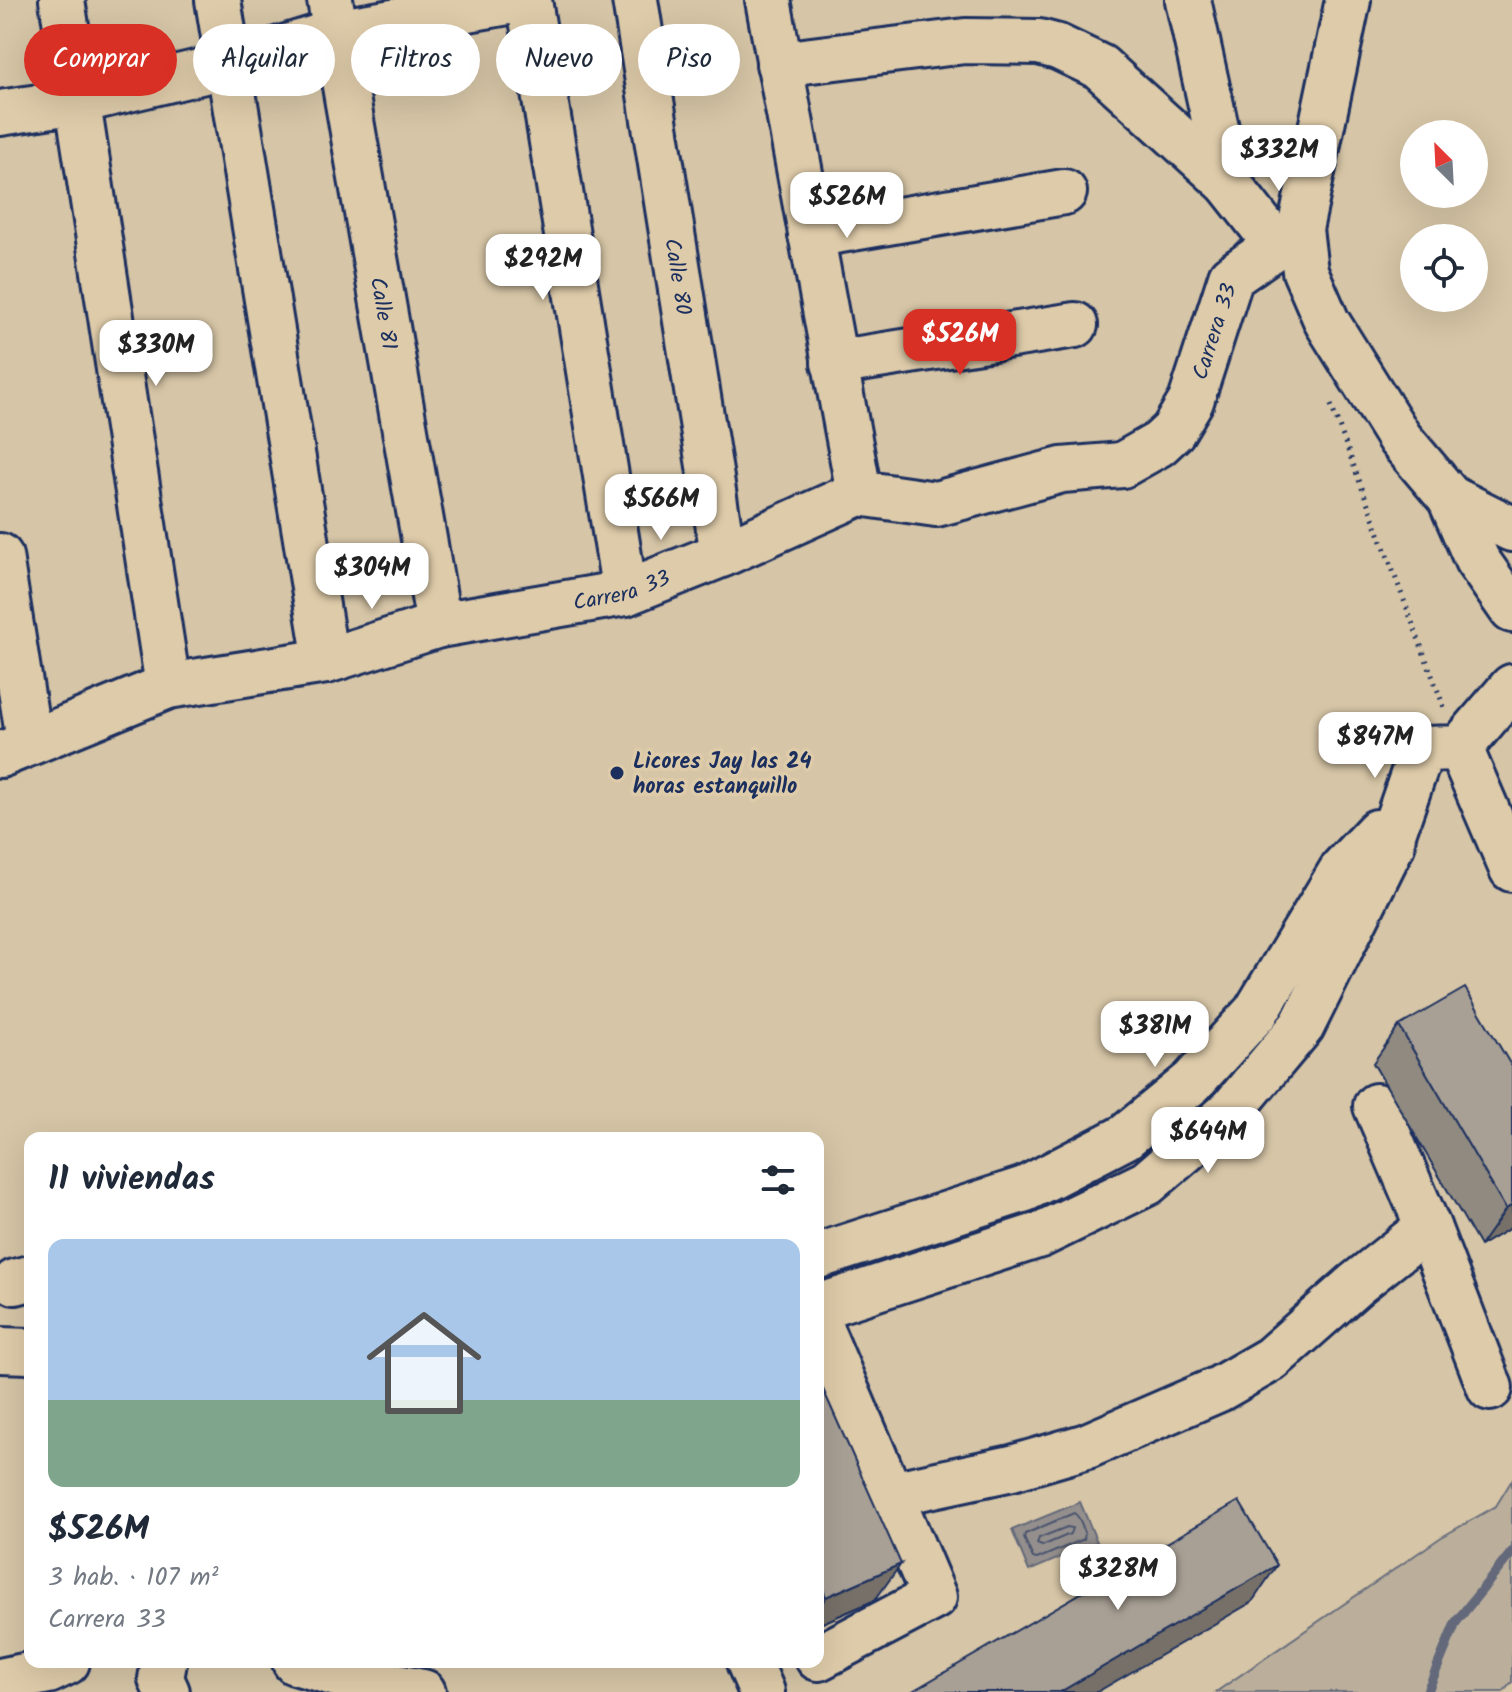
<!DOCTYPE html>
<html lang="es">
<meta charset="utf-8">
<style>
:root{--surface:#fff;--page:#f2f2f3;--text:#1f2937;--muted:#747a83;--accent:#d93025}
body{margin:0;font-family:Kalam,sans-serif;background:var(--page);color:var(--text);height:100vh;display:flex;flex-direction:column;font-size:30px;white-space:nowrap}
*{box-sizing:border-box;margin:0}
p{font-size:26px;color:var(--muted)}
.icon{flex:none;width:44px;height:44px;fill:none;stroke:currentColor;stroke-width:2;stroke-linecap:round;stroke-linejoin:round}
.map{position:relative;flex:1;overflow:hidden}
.details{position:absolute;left:24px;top:1132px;width:800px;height:536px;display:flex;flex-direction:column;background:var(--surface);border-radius:16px;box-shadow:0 8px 32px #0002}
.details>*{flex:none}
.top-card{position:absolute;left:24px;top:24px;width:800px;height:72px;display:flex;gap:16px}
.needle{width:52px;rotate:336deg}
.tools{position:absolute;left:1400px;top:120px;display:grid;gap:16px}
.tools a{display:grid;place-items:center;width:88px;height:88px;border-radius:50%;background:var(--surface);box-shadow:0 8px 32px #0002;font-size:40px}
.price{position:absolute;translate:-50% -68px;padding:0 18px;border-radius:16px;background:#fff;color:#222;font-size:26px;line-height:52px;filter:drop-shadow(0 2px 4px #0008)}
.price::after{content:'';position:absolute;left:50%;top:48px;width:24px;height:18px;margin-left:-12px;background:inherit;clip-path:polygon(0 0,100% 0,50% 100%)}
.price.on{background:var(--accent);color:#fff}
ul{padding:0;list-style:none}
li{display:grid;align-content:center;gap:16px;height:424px;padding:0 24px}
li span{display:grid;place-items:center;height:248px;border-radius:16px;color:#555}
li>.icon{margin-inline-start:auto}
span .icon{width:144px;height:144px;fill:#fffc;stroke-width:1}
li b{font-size:34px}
h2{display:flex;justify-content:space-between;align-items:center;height:96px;padding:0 24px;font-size:34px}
.pill{padding:0 28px;border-radius:36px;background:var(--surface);box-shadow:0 8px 32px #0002;font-size:28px;line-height:72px}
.pill.on{background:var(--accent);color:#fff}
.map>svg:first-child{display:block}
</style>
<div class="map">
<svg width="1512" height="1692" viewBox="0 0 1512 1692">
<rect width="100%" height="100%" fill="#d6c5a6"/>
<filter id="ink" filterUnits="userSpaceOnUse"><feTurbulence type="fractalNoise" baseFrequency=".0125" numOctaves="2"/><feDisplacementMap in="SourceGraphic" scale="16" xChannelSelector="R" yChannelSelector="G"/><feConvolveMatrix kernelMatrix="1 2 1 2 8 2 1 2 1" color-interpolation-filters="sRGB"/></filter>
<g filter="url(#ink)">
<path fill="#bbaf9c" stroke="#6b6f7d" stroke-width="2" d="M1512,1480V1682L1503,1692H1216L1440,1538L1496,1506Z"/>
<path fill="#948f8c" stroke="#64697a" stroke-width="2" d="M1080,1502L1097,1542L1029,1571L1012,1530Z"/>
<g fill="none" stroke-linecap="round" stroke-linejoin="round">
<path stroke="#4b5570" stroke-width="2" d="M1074,1513C1080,1517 1086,1532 1084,1539L1037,1559L1033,1558L1024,1538L1025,1534Z
M1067,1527L1072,1528L1070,1534L1042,1546L1037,1544L1039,1538Z"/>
<path stroke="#64697a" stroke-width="10" d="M1427,1692L1456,1622L1512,1552"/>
<defs>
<g id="minor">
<path d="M62,0L168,686"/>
<path d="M218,0L326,661"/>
<path id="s1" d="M330,0L439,625"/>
<path d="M529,0L625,593"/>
<path id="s2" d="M635,0L723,554"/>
<path d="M768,0L859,493"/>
<path d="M1188,0L1228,183"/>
<path d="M1348,0L1300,229L1305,271L1327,322L1400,439L1450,498L1477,560L1512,610"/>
<path d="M779,64L965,41L1039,42L1058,47L1100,67L1228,183L1276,244"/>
<path d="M0,113L78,101L229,65L335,32L520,0"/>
<path d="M811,235L1064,192"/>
<path d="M834,363L1075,325"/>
<path d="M1450,498L1512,529"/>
<path d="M0,556L29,741"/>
<path d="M1460,748L1512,869"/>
<path id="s3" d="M0,755L168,686L326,661L439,625L625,593L723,554L859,493L936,504L1062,470L1122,465L1159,444L1173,431L1191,401L1231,277L1300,229"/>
<path d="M1376,1106L1428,1227L1490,1388"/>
<path d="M818,1256L1025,1189L1125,1137L1192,1082L1256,1012L1343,868L1377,832L1393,833"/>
<path d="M15,1282L30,1278"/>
<path d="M818,1307L1040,1235L1147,1183L1230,1112L1302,1026L1392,845L1393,833L1422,749L1460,748L1512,687"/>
<path d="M818,1323L934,1597L818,1658"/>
<path d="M0,1350L30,1351"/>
<path d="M891,1494L1012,1468L1087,1446L1219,1389L1271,1359L1356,1284L1428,1227"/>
<path d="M164,1662L161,1679L167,1692"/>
<path d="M295,1662L350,1678L423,1692"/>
<path d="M749,1662L762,1692"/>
<path d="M0,1681L48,1671L67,1662"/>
</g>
</defs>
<use href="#minor" stroke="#1b2f5e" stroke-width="50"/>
<path stroke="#1b2f5e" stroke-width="5" stroke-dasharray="2 6" stroke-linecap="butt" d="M1331,405L1445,710"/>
<use href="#minor" stroke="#decba9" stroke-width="44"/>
</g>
<path fill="#908a80" stroke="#1b2f5e" stroke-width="2" d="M1399,1026L1512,1067V1227L1480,1246L1373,1063Z
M818,1378L875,1600L818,1625Z"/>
<path fill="#767068" stroke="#1b2f5e" stroke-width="2" d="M1512,1205V1227L1480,1246L1506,1209Z
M901,1564L875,1600L818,1625V1609L826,1597Z
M1277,1565L1252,1602L1097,1692H1060Z"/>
<path fill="#a8a095" stroke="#1b2f5e" stroke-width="2" d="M1465,988L1512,1067V1205L1506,1209L1399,1026Z
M818,1378L901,1564L826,1597L818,1578Z
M1239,1501L1277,1565L1060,1692H911Z"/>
</g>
<circle fill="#1b2f5e" stroke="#decba9" stroke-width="3" cx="617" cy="773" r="8"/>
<g text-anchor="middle" stroke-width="7" stroke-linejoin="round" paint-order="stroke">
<g font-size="22" fill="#1b2f5e" stroke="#decba9">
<text dy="8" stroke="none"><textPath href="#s2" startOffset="280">Calle 80</textPath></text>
<text dy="8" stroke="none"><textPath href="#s1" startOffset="318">Calle 81</textPath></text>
<text dy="8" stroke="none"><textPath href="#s3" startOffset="1342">Carrera 33</textPath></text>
<text dy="8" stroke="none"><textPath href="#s3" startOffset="646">Carrera 33</textPath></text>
</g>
<g font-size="22" font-weight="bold" fill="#1b2f5e" stroke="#decba9" text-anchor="start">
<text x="633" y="768">Licores Jay las 24<tspan x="633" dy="25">horas estanquillo</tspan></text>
</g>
</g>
</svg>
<div class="tools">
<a><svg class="needle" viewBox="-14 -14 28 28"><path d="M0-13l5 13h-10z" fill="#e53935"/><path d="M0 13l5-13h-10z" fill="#747a83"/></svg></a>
<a><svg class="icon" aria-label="locate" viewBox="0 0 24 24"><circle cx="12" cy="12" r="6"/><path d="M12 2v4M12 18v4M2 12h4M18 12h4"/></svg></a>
</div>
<b class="price" style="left:1279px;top:193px">$332M</b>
<b class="price" style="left:847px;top:240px">$526M</b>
<b class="price" style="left:543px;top:302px">$292M</b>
<b class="price on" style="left:960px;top:377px">$526M</b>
<b class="price" style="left:156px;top:388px">$330M</b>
<b class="price" style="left:661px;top:542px">$566M</b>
<b class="price" style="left:372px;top:611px">$304M</b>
<b class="price" style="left:1375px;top:780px">$847M</b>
<b class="price" style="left:1155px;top:1069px">$381M</b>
<b class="price" style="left:1208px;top:1175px">$644M</b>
<b class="price" style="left:1118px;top:1612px">$328M</b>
<div class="top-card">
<a class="pill on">Comprar</a>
<a class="pill">Alquilar</a>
<a class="pill">Filtros</a>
<a class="pill">Nuevo</a>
<a class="pill">Piso</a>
</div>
<section class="details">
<h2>11 viviendas<svg class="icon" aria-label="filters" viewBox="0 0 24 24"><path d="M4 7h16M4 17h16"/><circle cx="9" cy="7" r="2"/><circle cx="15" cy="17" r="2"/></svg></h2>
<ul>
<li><span style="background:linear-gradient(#a9c7e8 65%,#7fa58c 0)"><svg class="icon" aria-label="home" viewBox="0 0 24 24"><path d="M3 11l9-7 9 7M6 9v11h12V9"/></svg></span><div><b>$526M</b><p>3 hab. · 107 m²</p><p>Carrera 33</p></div></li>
</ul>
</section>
</div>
